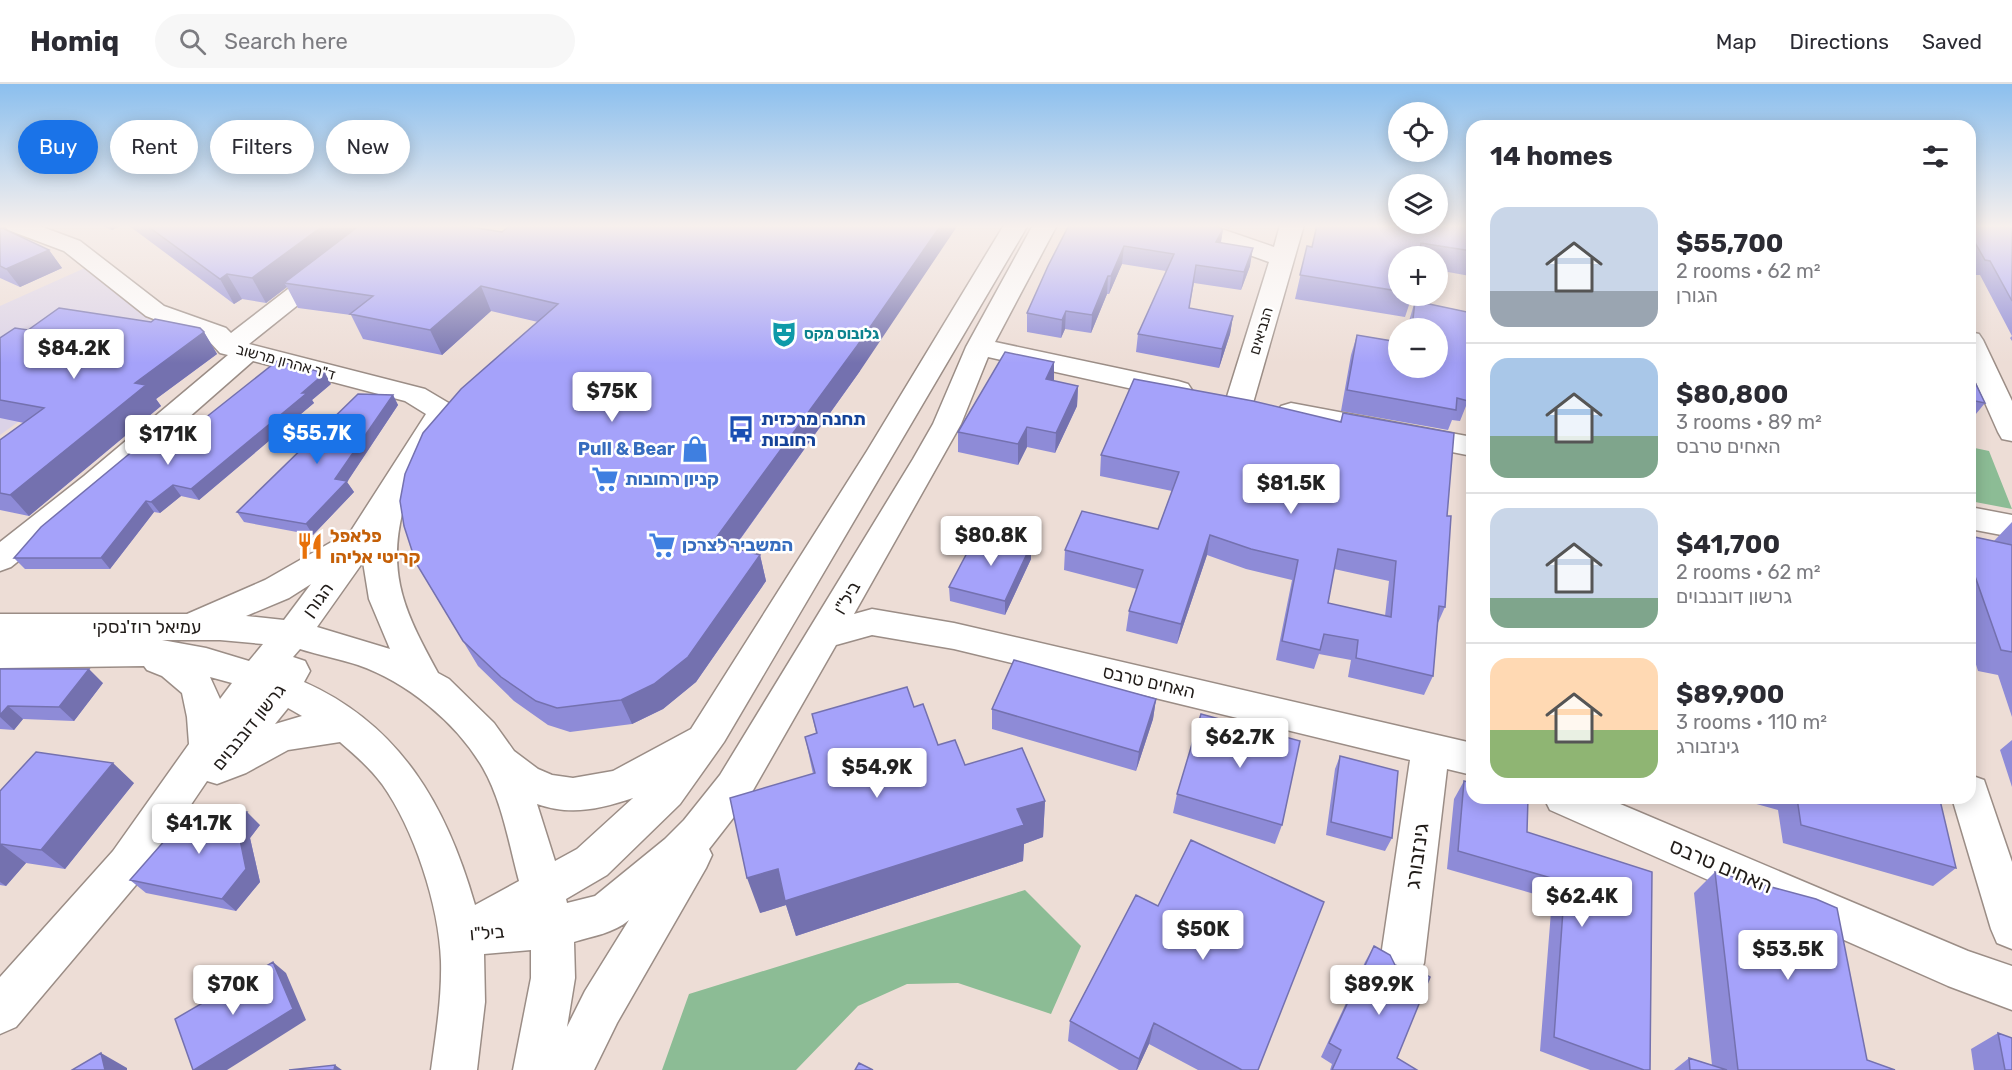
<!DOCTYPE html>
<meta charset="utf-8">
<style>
:root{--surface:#fff;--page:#f7f7f7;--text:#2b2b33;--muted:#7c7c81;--line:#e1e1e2;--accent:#1a73e8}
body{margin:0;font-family:Rubik,"Noto Sans Hebrew",sans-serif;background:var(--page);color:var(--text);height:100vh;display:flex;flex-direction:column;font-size:22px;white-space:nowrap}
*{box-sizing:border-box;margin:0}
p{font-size:20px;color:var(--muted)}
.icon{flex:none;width:33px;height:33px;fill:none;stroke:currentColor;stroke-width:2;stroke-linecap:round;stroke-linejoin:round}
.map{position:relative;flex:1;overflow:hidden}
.panel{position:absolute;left:1466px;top:36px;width:510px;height:684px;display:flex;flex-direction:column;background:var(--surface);border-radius:18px;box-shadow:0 3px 15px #0003}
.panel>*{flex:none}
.guide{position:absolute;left:18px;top:36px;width:570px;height:54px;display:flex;gap:12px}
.buttons{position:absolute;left:1388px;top:18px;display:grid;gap:12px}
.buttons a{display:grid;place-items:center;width:60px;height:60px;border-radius:50%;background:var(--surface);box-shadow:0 3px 15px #0003;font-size:30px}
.price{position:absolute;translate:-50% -51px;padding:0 14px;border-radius:6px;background:#fff;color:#222;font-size:20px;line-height:39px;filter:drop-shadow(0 2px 3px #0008)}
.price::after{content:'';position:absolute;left:50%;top:36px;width:18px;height:14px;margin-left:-9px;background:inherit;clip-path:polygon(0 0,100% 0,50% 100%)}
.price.active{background:var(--accent);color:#fff}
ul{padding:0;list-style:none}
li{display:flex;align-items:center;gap:18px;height:150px;padding:0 24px}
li+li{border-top:2px solid var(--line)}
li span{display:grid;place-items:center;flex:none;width:168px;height:120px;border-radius:18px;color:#555}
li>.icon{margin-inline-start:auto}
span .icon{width:72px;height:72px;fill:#fffc;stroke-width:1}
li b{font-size:26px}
h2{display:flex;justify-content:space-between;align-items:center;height:72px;padding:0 24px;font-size:26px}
.chip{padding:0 21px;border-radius:27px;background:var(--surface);box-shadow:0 3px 15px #0003;font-size:21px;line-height:54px}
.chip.active{background:var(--accent);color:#fff}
header{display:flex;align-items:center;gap:36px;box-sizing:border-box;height:84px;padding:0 30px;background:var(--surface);border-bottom:2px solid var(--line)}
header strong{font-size:28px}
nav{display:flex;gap:33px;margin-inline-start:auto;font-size:21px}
.search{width:420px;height:54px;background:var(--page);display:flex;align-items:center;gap:15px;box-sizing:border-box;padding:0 21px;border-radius:33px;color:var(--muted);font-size:22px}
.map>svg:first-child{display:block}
</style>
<header>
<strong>Homiq</strong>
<div class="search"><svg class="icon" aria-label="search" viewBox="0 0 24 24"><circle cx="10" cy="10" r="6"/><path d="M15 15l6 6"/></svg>Search here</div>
<nav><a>Map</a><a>Directions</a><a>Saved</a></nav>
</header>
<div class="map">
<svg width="2012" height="986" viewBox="0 0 2012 986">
<rect width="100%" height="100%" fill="#edddd6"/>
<path fill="#dbd2e7" d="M87,183L156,238L0,351V222Z"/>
<path fill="#8cbc95" d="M1970,363L1989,367L2012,425L1970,417Z
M1025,806L1081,862L1051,930L958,899L907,900L858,922L796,986H662L689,910Z"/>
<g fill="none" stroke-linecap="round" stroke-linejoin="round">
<defs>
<path id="minor" d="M4,141H37L80,157L164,222L226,244L231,249L371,141H398L249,260L425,305L452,321L456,327L400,421L403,426C386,493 407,532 438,589L449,595L494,639L514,667L538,685L552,691L573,694L613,687L691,645L867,367L1004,141H1028L724,658L680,720L607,791L566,815L567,819L595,812L665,755L684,736L720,691L913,375L933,340L966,263L1033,141H1057L995,258L1178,297L1188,300L1192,306L1188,312L1178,315L988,273L961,340L854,530L872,525L954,539L1472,659V691L1447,685L1424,879L1418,894L1402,900L1386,894L1380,879L1410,676L954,565L872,551L836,561L748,715L709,765L712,771L706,784L617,939L594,986H513L531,894V866L484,870L485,918L477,986H431C436,950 442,913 441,877C439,821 414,745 382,700C370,684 355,671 340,658L288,666L246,689L217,700L207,697L163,762L157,776L16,943L0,950V893L113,767L189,660L187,633L182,609L162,592L147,586L144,582L0,584V556H6H0V530H187L265,496L335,456L347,453L426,330L405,317L253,277L106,406L11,483L0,487V458L84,392L228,271L220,269L208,256L146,232L64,167L8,146ZM363,478L369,515L390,565L317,543ZM311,500L284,536L246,532L289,514ZM162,556H220L263,560L249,577L206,564ZM300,565C319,571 339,575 358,581C407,598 457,639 483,684C502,717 509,760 519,797L475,821C447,723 401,641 304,598L310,587L305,577L293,573ZM210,593L232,599L220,615ZM288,624L302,632L275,640ZM633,714L577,765L555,777L537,720C571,732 600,725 633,714ZM629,836L585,907L567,943L575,894L574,858C593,852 614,849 629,836Z
M1176,141H1210L1274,163L1280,141H1304L1253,319L1249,325L1239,328L1229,325L1225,319L1269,178L1180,146Z
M1970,248L1979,250L1983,256L2012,317V357L2002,355L1998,348L1970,285Z
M1291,319L1472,353V372L1281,334L1277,328L1281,322Z
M1970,423L2012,431V453L1970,445Z
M1970,691L1984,696L2012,778V865L1997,859L1991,845L1952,714H1970Z
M1544,714H1606L1968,867L2012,882V926L1948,902L1550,726Z"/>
</defs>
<use href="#minor" stroke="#9b8d86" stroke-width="3"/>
<use href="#minor" fill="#fff" fill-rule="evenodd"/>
</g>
<path fill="#8e8bd7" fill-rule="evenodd" d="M100,141H122L112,146Z
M128,141H465L464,142L860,287L734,464L760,471L766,497L696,598L663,625L632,640L570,648L548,641L514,617L478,582L416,479L538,238L491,227L442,271L363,255L351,231L298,224L287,203L266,219L242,215L234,220Z
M1069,141L1223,145L1221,158L1250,182L1241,206L1194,199L1189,224L1233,232L1230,250L1219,284L1136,268L1138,250L1166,187L1122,180L1109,210H1107L1091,249L1065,245L1061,254L1027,248V229Z
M1217,141H1232L1229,145Z
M1472,141V186L1470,192L1437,186V172H1398V212H1412L1405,233L1295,215L1307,162L1312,163Z
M1970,141H2012V257L2010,254L2012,252L1980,191H1974L1970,182Z
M0,143L49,166L62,184L20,203L0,194Z
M1415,217L1472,229V266L1468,317L1460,337L1452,336L1448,346L1341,327L1351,271L1357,251L1398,258V284H1437V244H1408L1409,237Z
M204,248L217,270L156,315L161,322L29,432L0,426V356L24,339L0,334V254Z
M1054,278V297L1078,302L1077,322L1055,369L1027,363L1018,381L958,368V348Z
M1970,288L1985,319L1971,336H1970Z
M331,300L312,316L314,319L199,416L181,412L160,429L154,428L110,485H25L14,474L195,342Z
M393,311L398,321L347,398L354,408L313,451L244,438L237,428Z
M1343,329L1447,432L1445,523L1437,541L1433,592L1424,611L1348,593L1351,576L1319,570L1314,585L1276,576L1292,496L1246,485L1207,471L1177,560L1126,547L1129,527L1137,505L1064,486L1065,466L1158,445L1172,407L1100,392L1101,371L1340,338ZM1334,485L1389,497L1385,532L1328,519Z
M2012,438V633L1998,591L1978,587L1970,561V452L1994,457Z
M1031,461V475L1005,531L950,517L949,503Z
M0,585L103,599L74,637L23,635L14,646L0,645Z
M1156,615L1153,635L1136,687L992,645V625Z
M914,623L938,661L965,681L1045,717L1043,753L1024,760L1023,777L796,852L786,821L760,829L813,690L805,653L816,649L812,630Z
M2012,656V703L2000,666Z
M1340,672L1392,754L1385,767L1326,751L1335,685Z
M1464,697L1527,748L1652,788L1650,986H1590L1540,967L1552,815L1447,785L1454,715Z
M134,699L65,785L26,779L6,802L0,801V707Z
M1177,710L1282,741L1275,760L1173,729Z
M1735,714H1936L1956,784L1933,802L1783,759L1778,726Z
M187,740L260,741L250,754L260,798L236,827L146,809L130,796Z
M1715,788L1867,976L1895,986H1674L1689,974L1712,981L1694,809Z
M1136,811L1258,986H1198L1149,960L1137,986H1119L1068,957L1070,937Z
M1374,862L1397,974L1417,986H1330L1332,980L1321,973L1365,878Z
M1998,949L2012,986H1974L1971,965Z"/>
<path fill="#7471af" d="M108,141H122L112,146Z
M324,141H367L284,199L287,203L266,219L252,194Z
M941,141H958L860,287L720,483L713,458Z
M1223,145L1220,163L1216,158Z
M1124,162L1122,180L1109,210L1111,192Z
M1253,164L1250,182L1241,206L1244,188Z
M49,166L62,184L20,203L6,185Z
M227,190L242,215L234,220L220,195Z
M1108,192L1107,210L1091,249L1092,231Z
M481,202L491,227L442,271L430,246Z
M1066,227L1065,245L1061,254L1062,236Z
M1233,232L1230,250L1219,284L1222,265Z
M204,248L217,270L156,315L161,322L29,432L10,411L135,299Z
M1054,278V298L1046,295Z
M325,289L331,300L312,316L314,319L199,416L191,405Z
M1078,302L1077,322L1055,369L1056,349Z
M393,311L398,321L347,398L354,408L313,451L306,440L335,395Z
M1027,343V363L1018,381V360Z
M173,401L181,412L160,429L151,418Z
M146,417L154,428L110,485L101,474Z
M1210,451L1207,471L1177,560L1181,540Z
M1031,461V475L1005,531V517Z
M760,471L766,497L696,598L663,625L632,640L621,616Z
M89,585L103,599L74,637L59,623Z
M1156,615L1153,635L1136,687L1139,668Z
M8,622L23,635L14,646L0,633V631Z
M113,679L134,699L65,785L41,766Z
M1045,717L1043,753L1024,760L1023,777L796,852L786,821L760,829L747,794L778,785L1017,725Z
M247,728L260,741L250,754L260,798L236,827L222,815L237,741Z
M1,760L26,779L6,802L0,798V762Z
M273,878L286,889L306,936L227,986H194Z
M1154,939L1149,960L1137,986H1136L1139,975Z
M101,969L127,984V986H105Z
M335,981L342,986H334Z"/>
<path fill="#a5a2fa" stroke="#7471af" stroke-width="1.5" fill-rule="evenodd" d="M146,141H324L252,194L227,190L220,195Z
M360,141H458L502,148L510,141H941L857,262L713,458L760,471L688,573L654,600L621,616L557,624L536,617L501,593L463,557L416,479L404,442L400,417L405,390L423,349L461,305L558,220L481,202L430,246L350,230L373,212L284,199Z
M1069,141H1211L1223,145L1216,158L1253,164L1244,188L1196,181L1189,224L1233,232L1222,265L1138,250L1174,170L1124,162L1111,192H1108L1092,231L1066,227L1062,236L1027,229L1048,182Z
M1317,141H1472V167L1421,159L1419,172H1398V207L1300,191L1307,162L1312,163Z
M1970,141H2012V217L1990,177L1985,176L1970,150Z
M0,143L49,166L6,185L0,182Z
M1415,217L1472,229V266L1468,317L1457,314L1456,326L1347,306L1357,251L1398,258V284H1437V244H1412Z
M59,224L151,238L155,235L200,244L204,248L135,299L146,301L10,411L0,409V356L44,324L0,316V254L15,244L28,246Z
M1005,268L1054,278L1046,295L1078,302L1056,349L1027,343L1018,360L958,348Z
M277,277L325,289L302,309H307L191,405L173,401L151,418L146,417L101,474H14L41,443L169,337L195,342Z
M1970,288L1985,319L1970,316Z
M1134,295L1253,317L1341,338L1343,329L1454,349L1447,432H1451L1445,523L1439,522L1433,592L1356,574L1358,556L1324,550L1320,566L1282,557L1298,476L1251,465L1210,451L1181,540L1129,527L1143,486L1065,466L1082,427L1158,445L1179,388L1101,371ZM1338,465L1396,477L1391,533L1328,519Z
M358,310L393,311L335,395L347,397L306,440L237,428Z
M978,448L1031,461L1005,517L949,503Z
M1970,452L2012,461V568L2001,566L1970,478Z
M1014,576L1156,615L1139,668L992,625Z
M0,585H89L59,623L8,622L0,631Z
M907,603L914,623L923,620L938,661L955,656L965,681L1022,664L1045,717L1017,725L1024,741L785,817L778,785L747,794L730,714L815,689L805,653L817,649L812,630Z
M1201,630L1300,657L1282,741L1177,710Z
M36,668L113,679L41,766L1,760L0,762V707Z
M1340,672L1398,687L1392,754L1331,738Z
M1464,697L1472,699V714H1528L1527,748L1652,788L1650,986H1644L1554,953L1565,798L1458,767Z
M1797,714H1936V715L1940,716L1956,784L1801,741Z
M202,722L247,728L237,741L246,785L222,815L130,796L180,739L187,740Z
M1191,756L1324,818L1258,986H1242L1154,939L1139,975L1070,937L1136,811L1158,822Z
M1715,788L1816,815L1837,824L1867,976L1895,986H1738Z
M1374,862L1390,871L1395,881L1411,887L1417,885L1430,893L1397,974L1417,986H1332L1341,966L1329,959Z
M273,878L293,925L194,986H193L175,935Z
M1998,949L2012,954V986H2005Z
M101,969L105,986H72Z
M1689,974L1727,986H1690Z
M859,979L873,986H855Z
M335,981L334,986H289Z"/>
<linearGradient id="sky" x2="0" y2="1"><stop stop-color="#8bbfee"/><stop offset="0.51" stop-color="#f7f0ed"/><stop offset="1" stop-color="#f7f0ed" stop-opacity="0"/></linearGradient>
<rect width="2012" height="279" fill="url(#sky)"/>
<defs>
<symbol id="theatre-bare" viewBox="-9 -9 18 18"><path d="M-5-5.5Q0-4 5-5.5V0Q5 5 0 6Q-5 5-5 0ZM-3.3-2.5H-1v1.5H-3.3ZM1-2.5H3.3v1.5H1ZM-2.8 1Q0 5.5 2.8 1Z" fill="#0f9aa8" stroke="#fff" stroke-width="2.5" paint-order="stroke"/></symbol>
<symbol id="bus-bare" viewBox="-9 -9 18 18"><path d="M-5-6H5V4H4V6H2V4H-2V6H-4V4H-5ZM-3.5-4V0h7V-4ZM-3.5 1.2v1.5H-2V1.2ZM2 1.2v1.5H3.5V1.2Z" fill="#1a4fb4" stroke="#fff" stroke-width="2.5" paint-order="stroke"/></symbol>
<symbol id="shop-bare" viewBox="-9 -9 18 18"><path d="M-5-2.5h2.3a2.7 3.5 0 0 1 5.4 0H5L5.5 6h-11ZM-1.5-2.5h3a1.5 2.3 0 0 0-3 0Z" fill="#3f7fe0" stroke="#fff" stroke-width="2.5" paint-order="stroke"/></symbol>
<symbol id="supermarket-bare" viewBox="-9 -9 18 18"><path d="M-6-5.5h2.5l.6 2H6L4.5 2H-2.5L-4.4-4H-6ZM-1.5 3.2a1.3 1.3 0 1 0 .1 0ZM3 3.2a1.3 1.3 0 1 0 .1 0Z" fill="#3f7fe0" stroke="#fff" stroke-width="2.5" paint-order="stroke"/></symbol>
<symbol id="restaurant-bare" viewBox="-9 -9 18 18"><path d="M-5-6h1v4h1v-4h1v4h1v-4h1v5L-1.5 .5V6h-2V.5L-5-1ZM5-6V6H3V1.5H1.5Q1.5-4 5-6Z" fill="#e8710a" stroke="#fff" stroke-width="2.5" paint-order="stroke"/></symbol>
</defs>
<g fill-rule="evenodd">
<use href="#theatre-bare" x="765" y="231" width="38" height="38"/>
<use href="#bus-bare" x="722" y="326" width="38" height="38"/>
<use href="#shop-bare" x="676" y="346" width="38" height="38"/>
<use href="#supermarket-bare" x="586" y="376" width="38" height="38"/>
<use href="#supermarket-bare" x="643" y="442" width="38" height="38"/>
<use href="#restaurant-bare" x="291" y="443" width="38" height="38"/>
</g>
<g text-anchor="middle" stroke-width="5" stroke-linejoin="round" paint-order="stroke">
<g font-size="15" fill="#211c19" stroke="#fff">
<text transform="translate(1261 247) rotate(-73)" y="5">הנביאים</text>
<text transform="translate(286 278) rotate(15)" y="5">ד"ר אהרון מרשוב</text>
</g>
<g font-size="15" font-weight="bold" fill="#0d838f" stroke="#fff" text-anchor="start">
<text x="804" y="255">גלובוס מקס</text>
</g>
<g font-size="18" font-weight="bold" fill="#164399" stroke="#fff" text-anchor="start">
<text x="761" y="341">תחנה מרכזית<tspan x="761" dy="21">רחובות</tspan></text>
</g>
<g font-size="18" font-weight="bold" fill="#366cbe" stroke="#fff" text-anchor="start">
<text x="675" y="371" text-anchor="end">Pull &amp; Bear</text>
<text x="625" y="401">קניון רחובות</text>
<text x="682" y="467">המשביר לצרכן</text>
</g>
<g font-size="18" font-weight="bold" fill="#c56008" stroke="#fff" text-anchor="start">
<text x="330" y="458">פלאפל<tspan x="330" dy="21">קריטי אליהו</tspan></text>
</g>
<g font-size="18" fill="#211c19" stroke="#fff">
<text transform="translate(847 514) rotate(-60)" y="6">ביל"ו</text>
<text transform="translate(318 516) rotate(-54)" y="6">הגורן</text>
<text x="147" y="549">עמיאל רוז'נסקי</text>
<text transform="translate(1149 598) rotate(13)" y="6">האחים טרבס</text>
<text transform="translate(249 643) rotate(-51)" y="6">גרשון דובנבוים</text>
<text transform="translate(487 849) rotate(-5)" y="6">ביל"ו</text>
</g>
<g font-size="21" fill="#211c19" stroke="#fff">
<text transform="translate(1417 772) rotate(-82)" y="7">גינזבורג</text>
<text transform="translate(1721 782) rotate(23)" y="7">האחים טרבס</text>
</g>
</g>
</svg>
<div class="buttons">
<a><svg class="icon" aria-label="locate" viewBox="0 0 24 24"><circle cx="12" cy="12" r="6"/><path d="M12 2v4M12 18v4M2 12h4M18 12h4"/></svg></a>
<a><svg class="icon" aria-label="layers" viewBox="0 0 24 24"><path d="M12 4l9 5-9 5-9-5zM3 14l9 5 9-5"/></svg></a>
<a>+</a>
<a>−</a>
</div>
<b class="price" style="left:74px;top:296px">$84.2K</b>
<b class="price" style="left:612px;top:339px">$75K</b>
<b class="price active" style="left:317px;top:381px">$55.7K</b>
<b class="price" style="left:168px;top:382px">$171K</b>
<b class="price" style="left:1291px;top:431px">$81.5K</b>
<b class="price" style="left:991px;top:483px">$80.8K</b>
<b class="price" style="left:1240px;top:685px">$62.7K</b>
<b class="price" style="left:877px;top:715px">$54.9K</b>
<b class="price" style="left:199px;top:771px">$41.7K</b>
<b class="price" style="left:1582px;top:844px">$62.4K</b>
<b class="price" style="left:1203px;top:877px">$50K</b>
<b class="price" style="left:1788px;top:897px">$53.5K</b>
<b class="price" style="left:233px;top:932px">$70K</b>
<b class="price" style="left:1379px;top:932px">$89.9K</b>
<div class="guide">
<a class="chip active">Buy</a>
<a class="chip">Rent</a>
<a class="chip">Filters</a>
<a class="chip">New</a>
</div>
<section class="panel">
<h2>14 homes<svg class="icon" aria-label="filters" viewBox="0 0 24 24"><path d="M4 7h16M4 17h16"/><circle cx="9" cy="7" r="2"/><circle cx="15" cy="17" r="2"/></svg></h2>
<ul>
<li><span style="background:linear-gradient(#c9d6e8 70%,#9aa5b1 0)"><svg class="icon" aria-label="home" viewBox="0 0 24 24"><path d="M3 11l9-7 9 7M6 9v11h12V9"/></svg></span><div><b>$55,700</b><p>2 rooms · 62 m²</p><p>הגורן</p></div></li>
<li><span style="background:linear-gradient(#a9c7e8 65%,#7fa58c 0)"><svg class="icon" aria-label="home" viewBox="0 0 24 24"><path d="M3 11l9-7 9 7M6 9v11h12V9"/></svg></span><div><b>$80,800</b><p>3 rooms · 89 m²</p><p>האחים טרבס</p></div></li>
<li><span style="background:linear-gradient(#c9d6e8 75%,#7fa58c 0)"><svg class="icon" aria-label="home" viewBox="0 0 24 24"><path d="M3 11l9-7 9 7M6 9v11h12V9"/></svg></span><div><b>$41,700</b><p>2 rooms · 62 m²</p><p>גרשון דובנבוים</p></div></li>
<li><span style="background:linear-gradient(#ffd9b3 60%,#8fb573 0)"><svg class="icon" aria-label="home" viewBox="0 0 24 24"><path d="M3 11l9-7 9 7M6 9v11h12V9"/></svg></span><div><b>$89,900</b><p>3 rooms · 110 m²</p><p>גינזבורג</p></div></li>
</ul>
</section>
</div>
